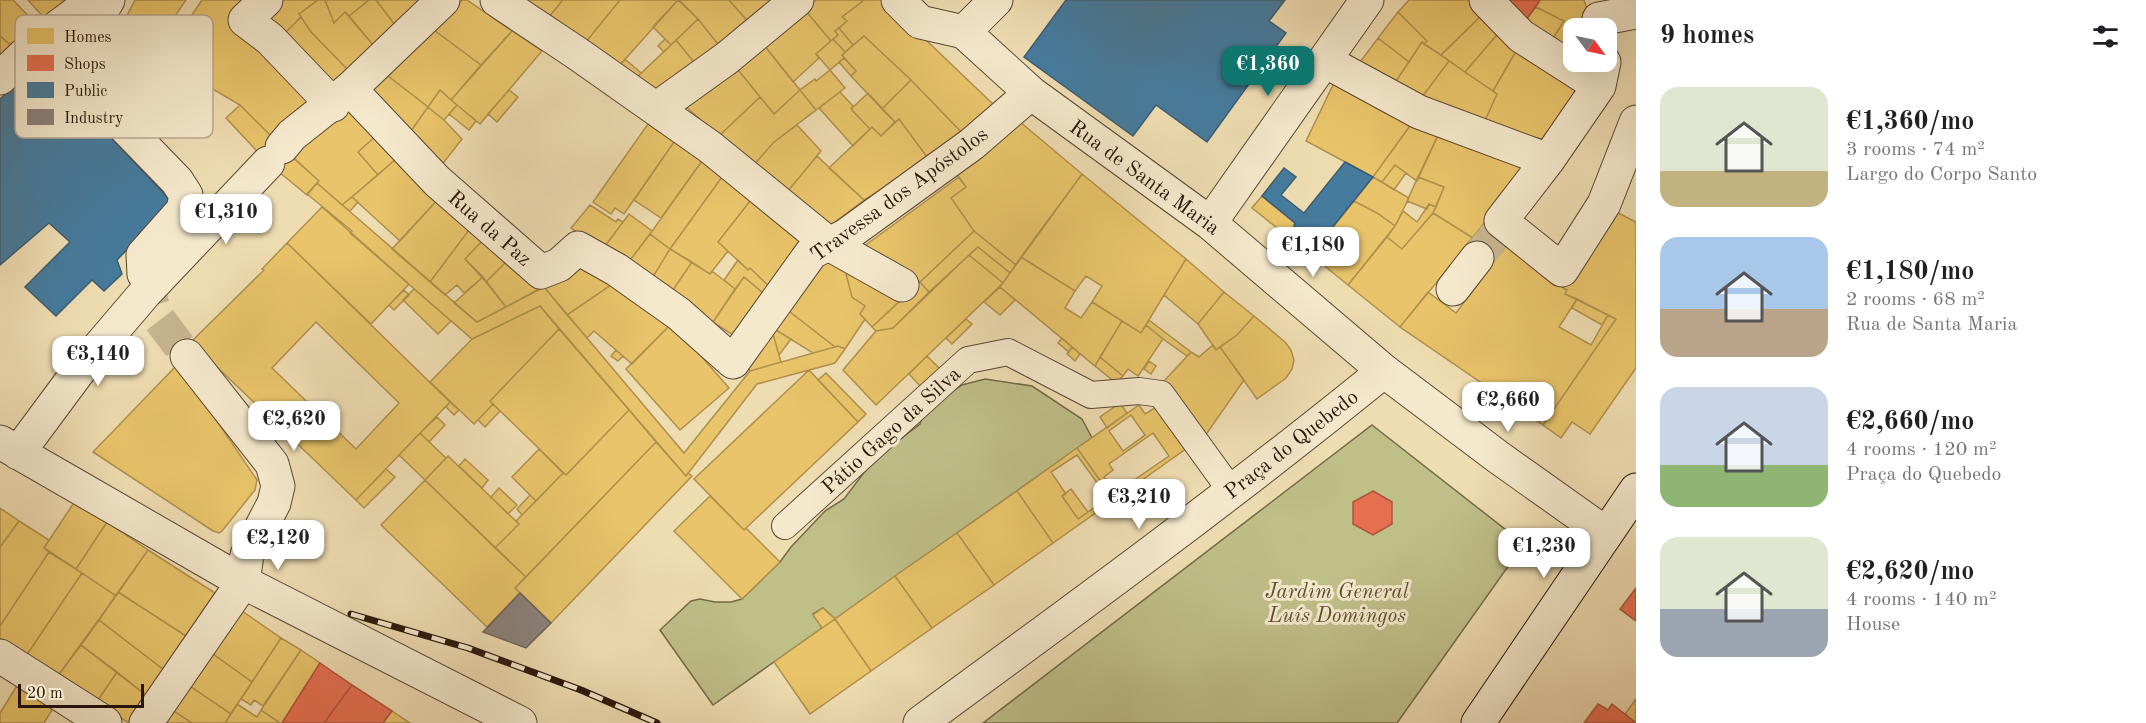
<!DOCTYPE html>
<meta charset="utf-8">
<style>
:root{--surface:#fff;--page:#f2f2f2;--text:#202124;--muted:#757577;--accent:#0f766e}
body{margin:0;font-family:"Old Standard TT",serif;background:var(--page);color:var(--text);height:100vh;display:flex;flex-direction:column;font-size:22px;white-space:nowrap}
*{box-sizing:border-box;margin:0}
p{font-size:20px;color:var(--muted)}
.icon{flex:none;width:33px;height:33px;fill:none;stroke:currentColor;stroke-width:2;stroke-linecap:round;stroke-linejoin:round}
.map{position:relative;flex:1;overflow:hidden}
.panel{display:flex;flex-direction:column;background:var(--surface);width:510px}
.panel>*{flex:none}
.needle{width:39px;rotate:123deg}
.tools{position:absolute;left:1563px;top:18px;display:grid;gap:12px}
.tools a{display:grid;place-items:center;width:54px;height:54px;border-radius:12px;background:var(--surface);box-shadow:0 6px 24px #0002;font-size:30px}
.scale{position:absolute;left:18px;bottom:15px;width:126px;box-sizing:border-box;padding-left:6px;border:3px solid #29150a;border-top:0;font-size:16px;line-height:21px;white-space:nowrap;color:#29150a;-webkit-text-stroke:4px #f5e9cd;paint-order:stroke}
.price{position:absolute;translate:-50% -51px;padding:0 14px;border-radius:12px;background:#fff;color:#222;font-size:20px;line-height:39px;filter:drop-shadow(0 2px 3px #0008)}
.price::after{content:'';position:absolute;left:50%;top:36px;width:18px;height:14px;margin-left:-9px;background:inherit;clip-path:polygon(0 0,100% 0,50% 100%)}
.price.selected{background:var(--accent);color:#fff}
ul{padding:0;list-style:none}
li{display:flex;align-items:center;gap:18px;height:150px;padding:0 24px}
li span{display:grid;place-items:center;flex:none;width:168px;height:120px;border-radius:18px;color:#555}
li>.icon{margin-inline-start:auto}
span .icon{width:72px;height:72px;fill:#fffc;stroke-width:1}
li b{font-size:26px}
h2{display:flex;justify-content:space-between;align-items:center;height:72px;padding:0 24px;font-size:26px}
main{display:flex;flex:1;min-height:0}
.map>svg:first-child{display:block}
</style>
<main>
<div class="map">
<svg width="1636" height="723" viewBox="0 0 1636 723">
<rect width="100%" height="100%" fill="#efddb2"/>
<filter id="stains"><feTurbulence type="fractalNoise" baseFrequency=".00333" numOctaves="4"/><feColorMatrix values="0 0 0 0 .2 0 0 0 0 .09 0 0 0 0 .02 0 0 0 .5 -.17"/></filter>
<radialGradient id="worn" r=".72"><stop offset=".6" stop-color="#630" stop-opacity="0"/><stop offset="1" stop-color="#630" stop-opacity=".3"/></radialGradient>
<path fill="#bfbf88" stroke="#746a49" stroke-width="1.5" d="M985,379L1032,386L1082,419L1092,438L835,619L823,608L813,614L822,628L713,705L660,630L691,601L700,599L715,602H731L742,599L780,562L791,547L825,511L844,499L866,470L882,453L920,424L923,412L962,385Z
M1372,425L1524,544L1397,723H983Z"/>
<path fill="#e9c46a" stroke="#af904d" stroke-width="1.5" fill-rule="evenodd" d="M0,0H13L39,27L14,48L0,36Z
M28,0H70L46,20Z
M135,0H186L152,49L118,33Z
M202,0H259L318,100L275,140L240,105L162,59Z
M275,0H318L299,14L301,17L280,38L257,16Z
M318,0H325L334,23L345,12L373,45L348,70L311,32L299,14Z
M325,0H369L349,16L345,12L334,23Z
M369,0H376L395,25L373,45L349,16Z
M376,0H423L395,25Z
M462,0H467L512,31L481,65L434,30Z
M526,0H563L548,18Z
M563,0H620L585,43L548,18Z
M620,0H678L620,65L585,43Z
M678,0L698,19L671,45L653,27Z
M679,0H729L751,25L721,48L698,19Z
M729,0H776L751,25Z
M816,0H864L842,17L847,21L835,31L838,35L831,41L805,10Z
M864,0H884L995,106L966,137L911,80L864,36L853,45L839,28L847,21L842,17Z
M1409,0H1473L1485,12L1441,55L1424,44L1427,41L1398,12Z
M1540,0H1584L1593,28H1574V61L1549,45L1564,21L1536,7Z
M1536,7L1564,21L1549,45L1526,20Z
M805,10L831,41L816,54L819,58L793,82L764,45Z
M1398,12L1427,41L1424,44L1422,42L1409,62L1378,38Z
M1485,12L1502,29L1465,72L1441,55Z
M301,17L311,32L348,70L327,90L278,40Z
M698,19L721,48L697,66L676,40Z
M839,28L853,45L845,52L833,39L838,35L835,31Z
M1502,29L1519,46L1493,91L1465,72Z
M434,30L481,65L451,100L440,90L428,107L388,76Z
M512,31L542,51L480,124L451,100Z
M0,36L14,48L0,69Z
M864,36L911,80L882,109L851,76L856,71L842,55Z
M1378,38L1409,62L1392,87L1355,69Z
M665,39L671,45L664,52L658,46Z
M833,39L845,52L842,55L844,58L830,70L816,54Z
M676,40L697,66L655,97L635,79Z
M1422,42L1449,61L1419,101L1392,87Z
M764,45L800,90L774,114L735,66Z
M1519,46L1584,90L1550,141L1483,125L1497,94L1493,91Z
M844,58L856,71L851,76L839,62Z
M625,59L641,73L635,79L620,65Z
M1449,61L1497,94L1483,125L1419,101Z
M735,66L760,97L719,136L684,105Z
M830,70L845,88L816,110L800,90L815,79L816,81Z
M388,76L428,107L406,138L366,96Z
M911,80L966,137L930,161L899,119L895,122L882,109Z
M1334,83L1412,123L1373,177L1306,141Z
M440,90L457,105L444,120L428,107Z
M509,90L518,97L497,122L488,114Z
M800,90L816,110L774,142L753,166L719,136L760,97L774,114Z
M840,92L853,106L851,109L870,129L853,146L819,108Z
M868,93L895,122L881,136L872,127L870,129L851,109Z
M240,105L282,147L319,181L307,195L268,163L226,118Z
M354,105L379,133L358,152L378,175L342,205L317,183L319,181L290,155Z
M457,105L476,121L469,130L449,114Z
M428,107L444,120L462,139L441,166L406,138Z
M899,119L930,161L864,200L829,168L872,127L881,136Z
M1019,121L1082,174L1016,265L974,231L951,198L966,187L953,170Z
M1412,123L1440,131L1417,181L1395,165L1382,182L1373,177Z
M648,124L674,142L624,214L615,208L611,214L593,202Z
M797,125L821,151L787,192L753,166L774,142Z
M1440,131L1527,165L1473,238L1433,213L1444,187L1418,177Z
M379,133L397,158L378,175L358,152Z
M674,142L702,161L661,218L634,200Z
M817,156L864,200L830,226L787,192Z
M397,158L440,197L400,241L352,197Z
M702,161L722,177L670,249L650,234Z
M1395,165L1406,173L1394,190L1382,182Z
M1082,174L1186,259L1141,333L1092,302L1102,286L1086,276L1075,291L1021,257Z
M722,177L750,201L718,242L728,251L710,274L670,249Z
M959,177L966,187L951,198L974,231L920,282L863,247Z
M1373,177L1409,198L1395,226L1377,213L1354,201Z
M1418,177L1444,187L1436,207L1429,204L1427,209L1407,201Z
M317,183L477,322L544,287L684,453L750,371L838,346L845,349L835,363L757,384L686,476L540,306L472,339L350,233L352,231L307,194Z
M1262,196L1295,223L1294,226L1318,245L1311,255L1252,208Z
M352,197L358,202L350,211L342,205Z
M440,197L472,226L430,282L392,249Z
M750,201L806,247L774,291L750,268L748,270L718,242Z
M1354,201L1377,213L1395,226L1348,285L1311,255Z
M1429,204L1436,207L1433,213L1402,249L1387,237L1395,226L1403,211L1417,222Z
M590,205L616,222L618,219L623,222L602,250L571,228Z
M322,207L409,284L371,324L287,243Z
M1607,207L1636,222V368L1590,434L1572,422L1561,438L1543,425L1616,319L1565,294L1567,290L1562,287L1590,251Z
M1433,213L1473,238L1400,327L1348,285L1387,237L1402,249Z
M629,214L652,231L628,263L602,250Z
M472,226L485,238L465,259L483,277L464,293L457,285L445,295L430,282Z
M1482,226L1564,284L1562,287L1567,290L1565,294L1577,299L1559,327L1591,345L1608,315L1616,319L1543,425L1400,327L1428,292L1456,313L1490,268L1464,248Z
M974,231L1016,265L1010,273L978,247L929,292L920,282Z
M650,234L670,249L651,280L628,263Z
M485,238L509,259L486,282L465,259Z
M287,243L450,402L356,500L191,342L264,270L262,269ZM316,322L399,403L356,449L272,368Z
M978,247L1010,273L1003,283L969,255Z
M670,249L692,262L671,293L651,280Z
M969,255L1003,283L876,405L843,370L876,331L893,328Z
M822,256L848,271L846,274L852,297L865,306L860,314L865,319L845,349L838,346L835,347L785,308Z
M1021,257L1075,291L1065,308L1081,318L1092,302L1122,321L1095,366L1000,287Z
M509,259L539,289L506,307L486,282Z
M1186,259L1224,292L1198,324L1164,295Z
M738,260L748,270L750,268L774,291L769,298L744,277L735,289L724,280Z
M692,262L710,274L712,271L735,289L713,322L671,293Z
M585,266L614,283L567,315L544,287Z
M848,271L900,301L872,327L860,314L865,306L852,297L846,274Z
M483,277L506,307L477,322L454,303Z
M744,277L769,298L739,339L713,322Z
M920,282L929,292L893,328L876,331L872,327Z
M614,283L672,323L632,364L594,331L587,338L567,315Z
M1000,287L1015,300L1000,315L984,302Z
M414,289L451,321L438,334L403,300Z
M404,290L409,295L394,310L389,305Z
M1224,292L1254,316L1237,335L1216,350L1198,324Z
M1577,299L1608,315L1602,325L1572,308Z
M540,306L559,329L490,401L493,404L474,424L430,382L472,339Z
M785,308L835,347L813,353L771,327Z
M1254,316L1285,342L1291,350L1294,360L1292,369L1286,378L1257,399L1220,347L1237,335Z
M966,319L972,324L952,344L946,338Z
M1149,320L1191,352L1187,356L1163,339L1146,325Z
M1122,321L1141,333L1146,325L1163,339L1138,376L1128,369L1123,376L1100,357Z
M672,323L729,388L680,430L626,369Z
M771,327L791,339L779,355Z
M771,327L781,362L750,371L746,361Z
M559,329L629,410L566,475L490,401Z
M1062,338L1072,347L1069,352L1058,343Z
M1213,345L1216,350L1220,347L1244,380L1205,436L1164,381L1191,352L1199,357Z
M1072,347L1080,354L1075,361L1067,354Z
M616,350L623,356L618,361L611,356Z
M927,356L940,369L921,387L909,374Z
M1100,357L1123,376L1116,383L1095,366Z
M1149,361L1156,366L1151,374L1144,369Z
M178,364L257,480L255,490L222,531L219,533L213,531L93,452Z
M809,370L858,422L744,530L694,479Z
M826,373L866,414L858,422L818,380Z
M450,402L459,410L454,415L446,407Z
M1120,403L1127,413L1107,428L1100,417Z
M493,404L500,411L485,427L478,420Z
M1139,405L1145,414L1158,406L1187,448L1114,500L1077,448ZM1131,415L1145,435L1123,451L1109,431ZM1153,433L1169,456L1115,493L1104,477L1113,470L1109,464Z
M629,410L656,442L526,577L495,548L519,524L516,521L522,515L563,473L566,475Z
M437,417L445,425L429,442L420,433Z
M420,433L446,458L425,480L399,455Z
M656,442L686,476L688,473L692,476L551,623L515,588Z
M1077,448L1114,500L1053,543L1017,491ZM1077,455L1108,498L1078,519L1062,496L1066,494L1051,472Z
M539,449L563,473L536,501L512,477Z
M448,456L519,524L495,548L425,480Z
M465,459L488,480L482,488L459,466Z
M386,469L395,477L364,508L356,500Z
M425,480L526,577L515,588L520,593L487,627L381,525Z
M499,488L517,505L508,514L491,497Z
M1071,489L1088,512L1078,519L1062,496Z
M1017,491L1053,543L994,585L957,533Z
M530,495L536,501L522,515L517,509Z
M710,496L744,530L746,528L780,562L742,599L674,531Z
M75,501L107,522L76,569L44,548Z
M0,508L19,521L0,547Z
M19,521L49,540L44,548L49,552L0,626V547Z
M107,522L148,550L116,596L76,569Z
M957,533L994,585L932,628L895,576Z
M148,550L215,593L186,636L118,592Z
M49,552L82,573L26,656L0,639V626Z
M82,573L116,596L57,677L26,656Z
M895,576L932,628L871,671L835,619Z
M118,592L186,636L164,670L99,620Z
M823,608L835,619L822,628L813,615Z
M242,611L281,638L252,682L213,654Z
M835,619L871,671L810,714L774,662Z
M99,620L164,670L147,696L81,645Z
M281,638L301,650L263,706L254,700L251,705L241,699Z
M81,645L117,672L96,703L57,677Z
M301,650L320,663L282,723H280L261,710Z
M213,654L252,682L231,714L187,684Z
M117,672L147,696L129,723L96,703Z
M18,684L54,707L44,723H0V713Z
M187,684L231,714L225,723H192L171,709Z
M1636,699V723L1625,714Z
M237,704L257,717L261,710L280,723H225Z
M171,709L192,723H161Z
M392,711L410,723H383Z"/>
<path fill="#e76f51" stroke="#ae543c" stroke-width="1.5" d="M1504,0H1540L1526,20Z
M1373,491L1392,502V524L1373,535L1353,524V502Z
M1636,588V621L1620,609Z
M320,663L352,685L324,723H282Z
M352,685L392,711L383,723H324Z
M1598,704L1608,710L1612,704L1636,723H1584Z"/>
<path fill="#457b9d" stroke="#3d5c71" stroke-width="1.5" d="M1066,0H1285L1269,21L1286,33L1207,142L1156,105L1133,136L1024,57Z
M40,62L169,199V206L117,260L122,274L104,291L92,280L56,316L25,287L70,242L49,223L0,265V99Z
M1345,162L1373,177L1318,245L1294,226L1295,223L1262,196L1284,168L1296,177L1281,195L1304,213Z"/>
<path fill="#8a817c" stroke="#6d615a" stroke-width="1.5" d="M520,593L551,623L526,648L483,632Z"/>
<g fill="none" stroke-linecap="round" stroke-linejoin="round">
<path stroke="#c7b590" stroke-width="33" stroke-dasharray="33 16" stroke-linecap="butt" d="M1477,258L1495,236"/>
<path stroke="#c7b590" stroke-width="33" stroke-dasharray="33 16" stroke-linecap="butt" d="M144,274L156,315L187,356"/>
<defs>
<path id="service" d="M785,526L968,360L1008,352L1091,395L1139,391L1161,394L1232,492"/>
<path id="pedestrian" d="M266,0L245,20L270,39L333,105
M898,0L920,22L964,32
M1486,0L1521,36L1599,86
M1600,28L1599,19L1636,12
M1325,61L1419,112L1548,160
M1604,62L1599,86L1548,160L1501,221L1562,270L1604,204L1636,122
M350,89L437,181L541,272L559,265L578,248L617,270L679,314L733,362L812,252L829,244
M1453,289L1477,258"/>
<path id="minor" d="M108,0C93,26 73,51 81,82L177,181L186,195L183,210L143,255L144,274
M497,0L578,54L710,147L829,244L902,285
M996,0L964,32L1031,93L1210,223L1384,371L1498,457L1605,533
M0,78L40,40L94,0
M656,109L727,58L797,0
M282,147L292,135L350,89L443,0
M1210,223L1367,0
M829,244L845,236L972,144L1031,93
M0,442L243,582L520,723
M18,453L81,368L145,293L268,163
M0,656L105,723
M146,723L243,582L247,555L274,503L278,486L272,464L187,356
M920,723C1077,608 1233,494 1384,371"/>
<path id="secondary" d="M1478,723L1636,490"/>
</defs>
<use href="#service" stroke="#5a4734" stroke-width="28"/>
<use href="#pedestrian" stroke="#5a4734" stroke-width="35"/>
<use href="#minor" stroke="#5a4734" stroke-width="35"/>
<use href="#secondary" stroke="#29150a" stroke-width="35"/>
<use href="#service" stroke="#f5e9cd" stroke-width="26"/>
<use href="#pedestrian" stroke="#f5e9cd" stroke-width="33"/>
<use href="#minor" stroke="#f5e9cd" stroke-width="33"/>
<use href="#secondary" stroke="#f5e9cd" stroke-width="33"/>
<defs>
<path id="rail" d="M351,614L468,648L581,690L657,723"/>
</defs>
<use href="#rail" stroke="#29150a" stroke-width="7"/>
<use href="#rail" stroke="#f5e9cd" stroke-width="4.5" stroke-dasharray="14" stroke-linecap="butt"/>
</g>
<g text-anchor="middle" stroke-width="6" stroke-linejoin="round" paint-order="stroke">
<g font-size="21" fill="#29150a" stroke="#f5e9cd">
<text transform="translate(1145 177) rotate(36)" y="7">Rua de Santa Maria</text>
<text transform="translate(899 194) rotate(-36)" y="7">Travessa dos Apóstolos</text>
<text transform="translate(490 228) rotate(41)" y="7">Rua da Paz</text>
<text transform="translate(891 430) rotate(-42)" y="7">Pátio Gago da Silva</text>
<text transform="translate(1291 444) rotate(-38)" y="7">Praça do Quebedo</text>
</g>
<g font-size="21" font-style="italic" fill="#5e5036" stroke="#f5e9cd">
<text x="1337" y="598">Jardim General<tspan x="1337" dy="24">Luís Domingos</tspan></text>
</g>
</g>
<rect x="15" y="15" width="198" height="123" rx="9" fill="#f5e9cd" stroke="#b8a992" stroke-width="1.5"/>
<rect x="27" y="28" width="27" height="16" fill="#e9c46a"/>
<rect x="27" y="55" width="27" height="16" fill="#e76f51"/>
<rect x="27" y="82" width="27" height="16" fill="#457b9d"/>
<rect x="27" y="109" width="27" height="16" fill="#8a817c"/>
<g font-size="16" fill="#29150a">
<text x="64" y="42">Homes</text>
<text x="64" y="69">Shops</text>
<text x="64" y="96">Public</text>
<text x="64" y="123">Industry</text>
</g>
<rect width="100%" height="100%" filter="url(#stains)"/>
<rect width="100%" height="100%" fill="url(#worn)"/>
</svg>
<div class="tools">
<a><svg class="needle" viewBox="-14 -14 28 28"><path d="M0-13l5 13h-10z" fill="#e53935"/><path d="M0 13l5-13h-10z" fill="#757577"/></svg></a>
</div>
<div class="scale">20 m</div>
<b class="price selected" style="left:1268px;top:97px">€1,360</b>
<b class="price" style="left:226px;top:245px">€1,310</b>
<b class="price" style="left:1313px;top:278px">€1,180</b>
<b class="price" style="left:98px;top:387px">€3,140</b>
<b class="price" style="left:1508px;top:433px">€2,660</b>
<b class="price" style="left:294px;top:452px">€2,620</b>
<b class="price" style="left:1139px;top:530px">€3,210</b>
<b class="price" style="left:278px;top:571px">€2,120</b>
<b class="price" style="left:1544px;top:579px">€1,230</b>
</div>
<section class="panel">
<h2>9 homes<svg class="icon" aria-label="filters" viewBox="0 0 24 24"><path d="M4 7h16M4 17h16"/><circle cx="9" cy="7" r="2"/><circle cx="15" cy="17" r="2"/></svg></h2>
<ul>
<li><span style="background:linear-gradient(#dfe7d0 70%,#c2b280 0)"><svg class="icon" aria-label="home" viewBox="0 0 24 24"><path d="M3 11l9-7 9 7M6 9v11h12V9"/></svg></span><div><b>€1,360/mo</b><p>3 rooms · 74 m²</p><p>Largo do Corpo Santo</p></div></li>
<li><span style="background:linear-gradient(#a9c7e8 60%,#b9a48a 0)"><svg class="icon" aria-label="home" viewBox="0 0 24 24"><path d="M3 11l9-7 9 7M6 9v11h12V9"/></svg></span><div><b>€1,180/mo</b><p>2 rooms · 68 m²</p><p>Rua de Santa Maria</p></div></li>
<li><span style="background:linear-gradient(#c9d6e8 65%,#8fb573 0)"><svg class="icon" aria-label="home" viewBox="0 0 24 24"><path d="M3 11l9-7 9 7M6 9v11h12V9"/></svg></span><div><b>€2,660/mo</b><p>4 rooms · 120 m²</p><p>Praça do Quebedo</p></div></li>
<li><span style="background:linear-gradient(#dfe7d0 60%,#9aa5b1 0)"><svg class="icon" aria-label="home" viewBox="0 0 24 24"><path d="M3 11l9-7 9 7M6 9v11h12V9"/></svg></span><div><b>€2,620/mo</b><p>4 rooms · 140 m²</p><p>House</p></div></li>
</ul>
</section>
</main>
